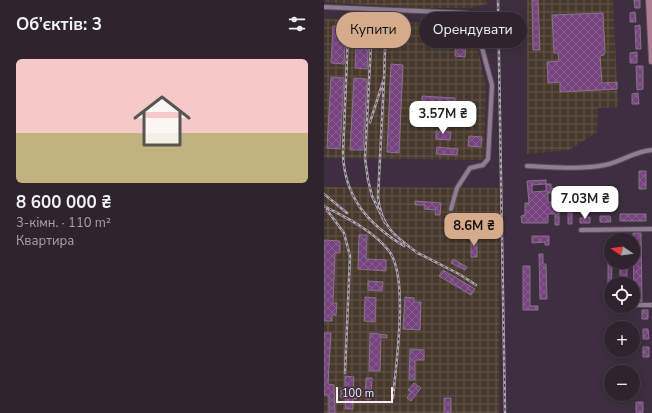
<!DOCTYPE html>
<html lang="uk">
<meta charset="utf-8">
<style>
:root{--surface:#2e232f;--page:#362b37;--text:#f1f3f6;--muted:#a7a4aa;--line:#49404b;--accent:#d6ab8b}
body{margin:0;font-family:"Nunito Sans",sans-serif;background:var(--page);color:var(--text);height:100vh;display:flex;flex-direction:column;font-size:15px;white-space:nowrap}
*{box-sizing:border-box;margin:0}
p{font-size:13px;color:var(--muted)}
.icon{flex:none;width:22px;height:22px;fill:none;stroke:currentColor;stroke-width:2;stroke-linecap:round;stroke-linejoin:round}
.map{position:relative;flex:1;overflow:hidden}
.details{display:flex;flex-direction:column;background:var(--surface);width:324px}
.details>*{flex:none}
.banner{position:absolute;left:12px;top:12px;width:256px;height:36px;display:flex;gap:8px}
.needle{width:26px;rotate:283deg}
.controls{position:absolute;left:280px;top:233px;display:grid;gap:8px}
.controls a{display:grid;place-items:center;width:36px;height:36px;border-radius:50%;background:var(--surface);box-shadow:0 2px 10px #0003,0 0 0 1px var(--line);font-size:20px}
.scale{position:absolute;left:12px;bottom:10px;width:57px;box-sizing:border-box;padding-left:4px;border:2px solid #f5ecf7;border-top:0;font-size:11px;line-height:14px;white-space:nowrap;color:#f5ecf7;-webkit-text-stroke:3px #3d2f3f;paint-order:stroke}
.price{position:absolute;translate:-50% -34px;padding:0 9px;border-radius:8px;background:#fff;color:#222;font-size:13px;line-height:26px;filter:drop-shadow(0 1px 2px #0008)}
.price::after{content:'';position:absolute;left:50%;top:24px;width:12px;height:9px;margin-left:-6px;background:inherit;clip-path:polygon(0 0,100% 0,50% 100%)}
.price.current{background:var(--accent);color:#111}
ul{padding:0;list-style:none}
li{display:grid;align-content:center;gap:8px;height:212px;padding:0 16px}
li span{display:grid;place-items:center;height:124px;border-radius:6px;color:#555}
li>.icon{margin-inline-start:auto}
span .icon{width:72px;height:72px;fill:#fffc;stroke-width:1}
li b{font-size:17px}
h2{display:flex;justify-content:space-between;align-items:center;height:48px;padding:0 16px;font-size:17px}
.chip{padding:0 14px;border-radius:18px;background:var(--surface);box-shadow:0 2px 10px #0003,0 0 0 1px var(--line);font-size:14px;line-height:36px}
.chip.current{background:var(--accent);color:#111}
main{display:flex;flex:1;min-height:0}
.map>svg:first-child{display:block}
</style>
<main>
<section class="details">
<h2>Об’єктів: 3<svg class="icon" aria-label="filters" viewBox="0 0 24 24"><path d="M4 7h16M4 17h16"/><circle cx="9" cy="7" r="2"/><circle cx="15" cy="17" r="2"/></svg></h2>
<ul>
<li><span style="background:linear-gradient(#f6c9c9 60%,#c2b280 0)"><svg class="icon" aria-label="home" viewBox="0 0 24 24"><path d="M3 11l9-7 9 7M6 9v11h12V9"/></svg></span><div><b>8 600 000 ₴</b><p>3-кімн. · 110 m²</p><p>Квартира</p></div></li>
</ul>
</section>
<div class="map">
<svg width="328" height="413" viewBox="0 0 328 413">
<defs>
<pattern id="industrial-grid" width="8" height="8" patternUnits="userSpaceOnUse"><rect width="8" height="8" fill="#48392c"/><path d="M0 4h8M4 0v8" fill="none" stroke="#63564b"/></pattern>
<pattern id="building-cross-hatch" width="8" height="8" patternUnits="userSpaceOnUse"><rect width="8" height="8" fill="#77437f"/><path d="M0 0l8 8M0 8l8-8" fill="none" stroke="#8b5e92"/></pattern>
</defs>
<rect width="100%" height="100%" fill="#3d2f3f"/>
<path fill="url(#industrial-grid)" d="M0,0H162L163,4L145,8H96L0,2Z
M203,0H289L294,107L274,108L273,132L245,150L203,154Z
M0,19L75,21L149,26L162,87L160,160L0,158Z
M0,187L176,188L175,413H0Z"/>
<path fill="url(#building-cross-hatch)" stroke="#867588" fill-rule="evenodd" d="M208,0H214L216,50H209Z
M310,0H316V8H311Z
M311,12L312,22H306V13Z
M279,13L281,50L280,55L276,56L278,83L293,82V89L236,92V82L224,83L223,62L235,61L234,53H230L228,15Z
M33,18L46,19L43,69L31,68Z
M106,20L117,21L116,26L105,25Z
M133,20L143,21L141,57L131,56Z
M316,25L317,49H312L311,26Z
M9,26L22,27L20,64L7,63Z
M313,52V63H306V53Z
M67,64L79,65L75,153L63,152Z
M312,66H319V89L313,90Z
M7,77L20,78L16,149L3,148Z
M30,78L43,79L39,150H26Z
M314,93L315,104H308V94Z
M98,96L131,98V111L98,109Z
M112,131L127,132L126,140L112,139Z
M145,136L158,137L157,147L144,146Z
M113,147L134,149L133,155L112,154Z
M315,171H322V189H315Z
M222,180V184H227V188L233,189L234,198L247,197L246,188L254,187V191H257L258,198H255L256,201L248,202V224H244V211H235V225H231V214H224V223H198L197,216L201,215V203H205L203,181ZM222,184V191L208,192V185ZM224,193H230V202H224Z
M285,189H289L290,203H286Z
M91,201L117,203L116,215H111L112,210L100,209L101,205H91Z
M296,214H322V221H296Z
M276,216H286L287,222H276Z
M149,217H153V225H149Z
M266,217V223H256V218Z
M309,233H317L318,302H310Z
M35,235H43L42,259L62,260V271L34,269Z
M208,236H225V245H221V242L208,243Z
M147,237H153V257H147Z
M0,240L16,241V253H11L9,303H13L12,315H8V321H0Z
M215,254H219V264H222L223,299H216Z
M129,259L143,267L141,270L127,263Z
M284,262H288L287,300H284Z
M296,262H303V284H296Z
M199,266H206V306H214V310H199Z
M119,270L151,289L147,295L115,276Z
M44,281L59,282L58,291L44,290Z
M41,297L52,298L51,322L40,321Z
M81,297L90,298V302H97L96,330L79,329Z
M318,310H324V319H318Z
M319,329H324L325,339H319Z
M0,333H7L4,384L10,385L11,413H5V395H0Z
M46,333L63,335V338L57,337L56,371H45Z
M319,347H325V357H319Z
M86,349L100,350V360H91V380H85Z
M21,376L30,377L29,391H33V399H29V409H21L22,398H17V390L21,391Z
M42,378H48L47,399H41Z
M90,383L97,388L87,401L83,398L87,392L84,390Z
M120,398H127V413H120Z
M312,402H319V413H312Z"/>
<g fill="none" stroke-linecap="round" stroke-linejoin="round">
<defs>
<path id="street" d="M0,7L142,13L150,18L168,85L164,159L159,165L146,168L133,188L127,209
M203,166C229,167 255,170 281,165C297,162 311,151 328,150
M257,230L328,229
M309,305H328"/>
<path id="secondary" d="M325,0L328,61"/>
</defs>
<use href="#street" stroke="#5a4e5c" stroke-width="6"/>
<use href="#secondary" stroke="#5a4e5c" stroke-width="8"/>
<use href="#street" stroke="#8f7e92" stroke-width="4"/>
<use href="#secondary" stroke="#ad7c91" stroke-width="6"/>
<defs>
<path id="rail" d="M174,0L181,413
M48,25L41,158L44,180L48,196L61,223
M24,34L19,153C20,197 44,224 80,246
M60,79L54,197C57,227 72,237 95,254
M46,122L60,79L62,22
M0,194L23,213
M0,206C22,218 49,230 65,251C85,277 72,364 69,398
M3,210L20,233L26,256L21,373
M92,252L135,274L152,285"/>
</defs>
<use href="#rail" stroke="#b0a5b2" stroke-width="2.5"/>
<use href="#rail" stroke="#3d2f3f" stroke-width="1" stroke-dasharray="3" stroke-linecap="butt"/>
</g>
</svg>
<div class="controls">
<a><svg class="needle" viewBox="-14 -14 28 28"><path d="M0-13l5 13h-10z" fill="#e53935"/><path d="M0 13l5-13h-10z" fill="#a7a4aa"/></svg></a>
<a><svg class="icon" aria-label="locate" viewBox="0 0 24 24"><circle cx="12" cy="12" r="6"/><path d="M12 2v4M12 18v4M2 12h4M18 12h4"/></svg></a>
<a>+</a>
<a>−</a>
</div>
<div class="scale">100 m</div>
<b class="price" style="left:119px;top:135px">3.57M ₴</b>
<b class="price" style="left:261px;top:220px">7.03M ₴</b>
<b class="price current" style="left:150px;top:247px">8.6M ₴</b>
<div class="banner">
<a class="chip current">Купити</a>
<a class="chip">Орендувати</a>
</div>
</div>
</main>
